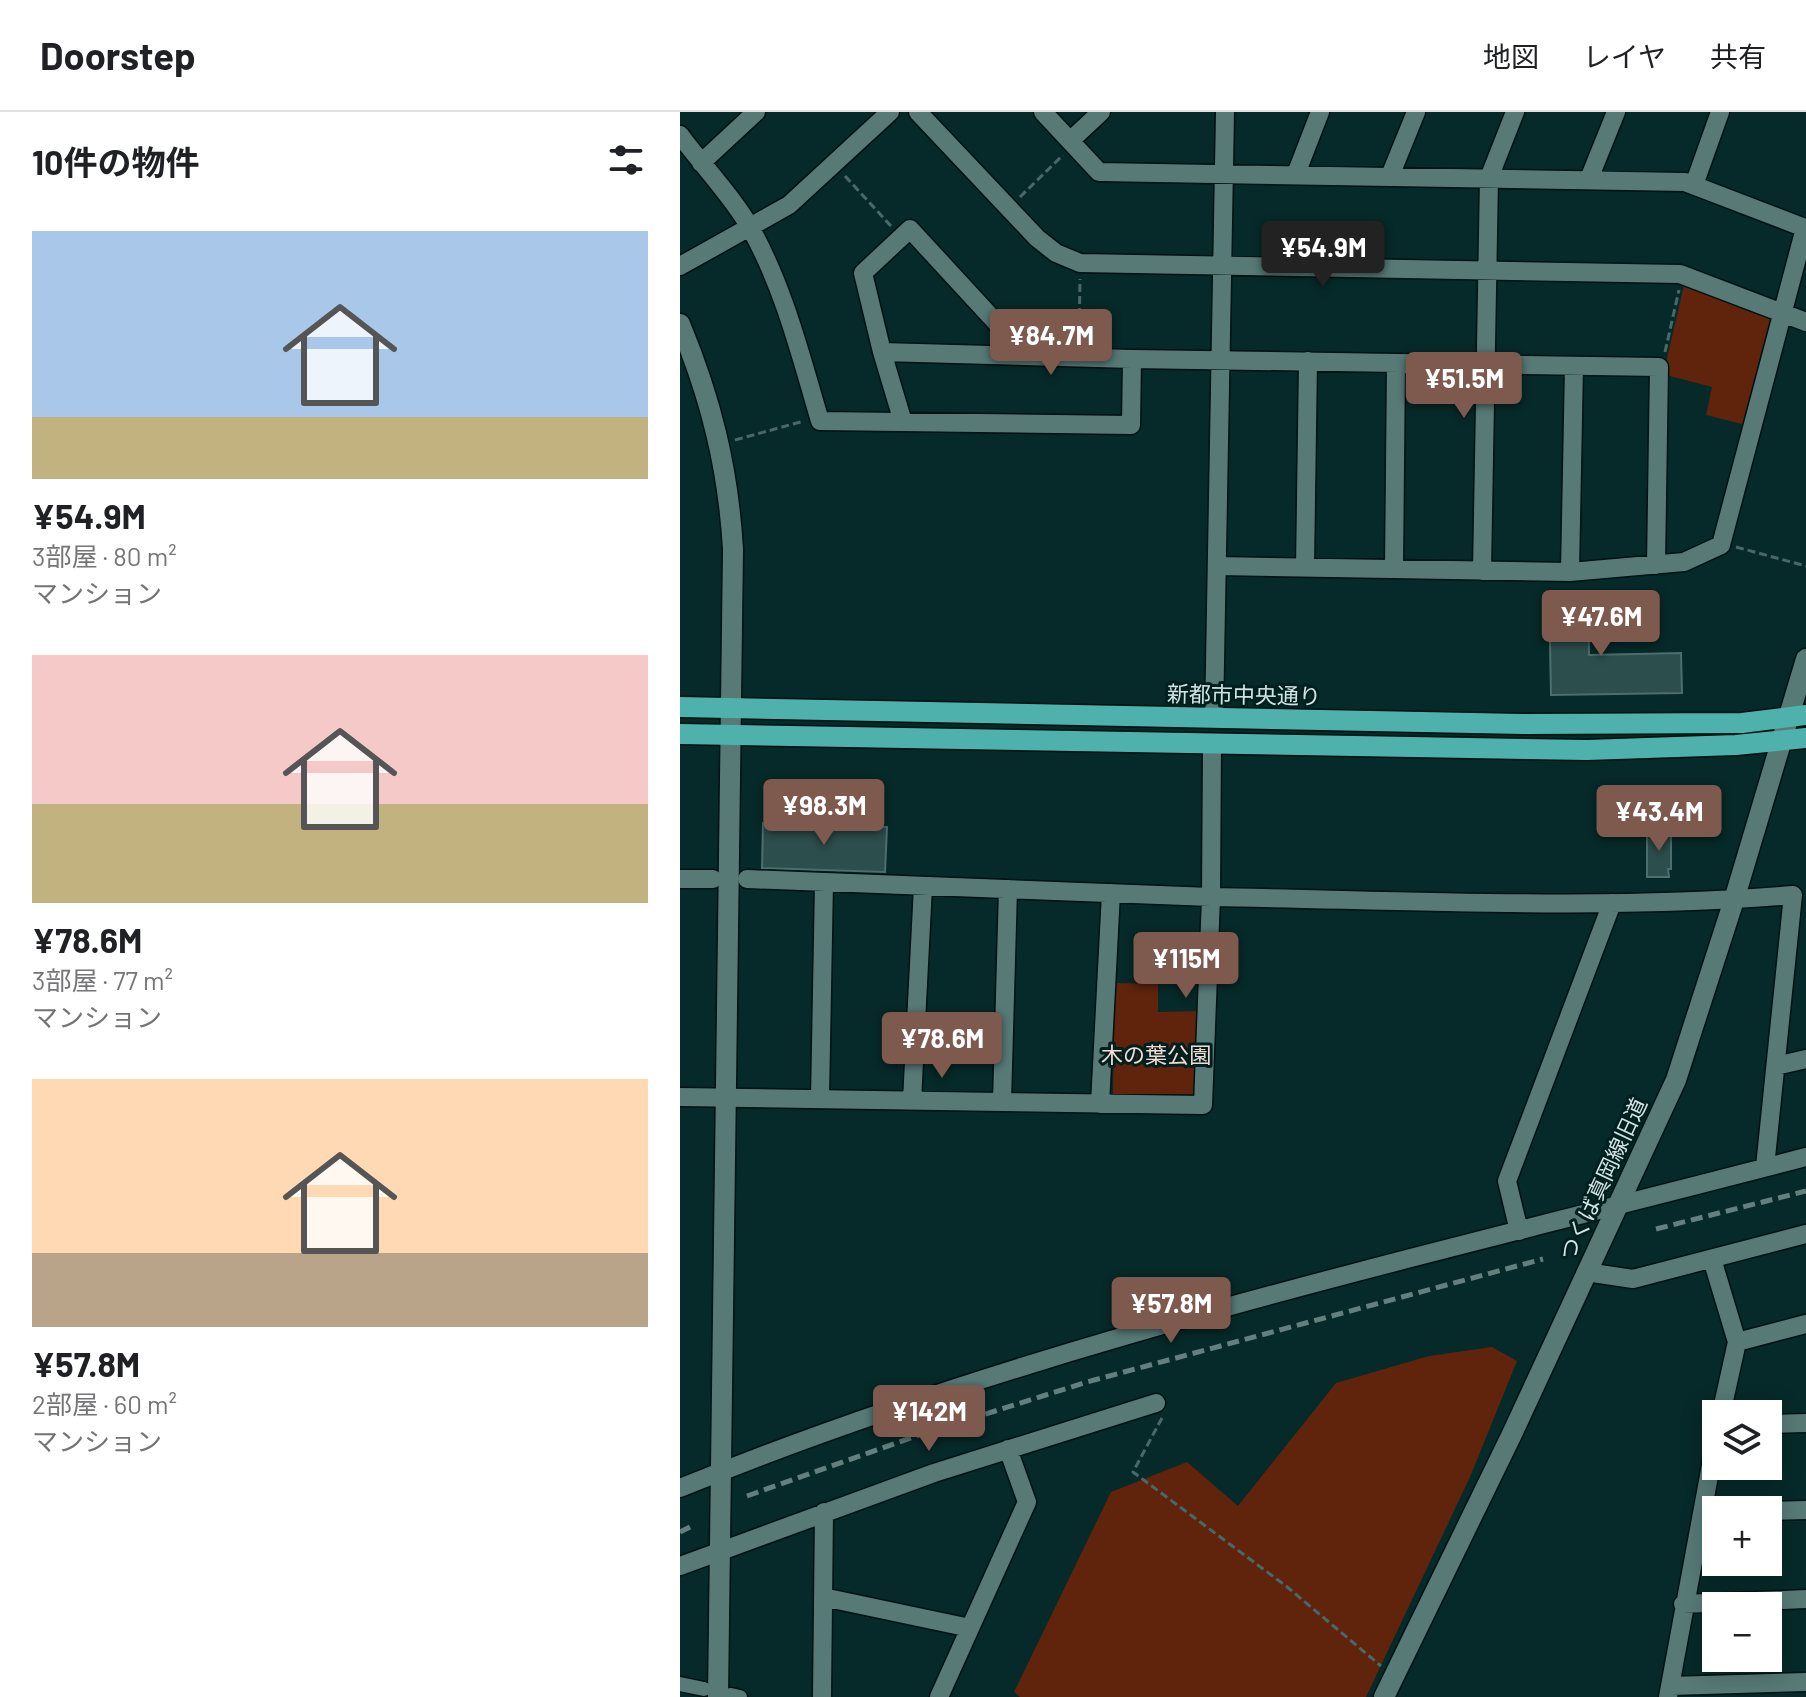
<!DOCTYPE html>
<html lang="ja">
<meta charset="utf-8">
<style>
:root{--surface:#fff;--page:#f6f6f6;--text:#202124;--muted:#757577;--line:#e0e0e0;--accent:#7e5a4e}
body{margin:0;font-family:Barlow,"Noto Sans JP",sans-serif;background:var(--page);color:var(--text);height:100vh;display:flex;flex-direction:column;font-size:30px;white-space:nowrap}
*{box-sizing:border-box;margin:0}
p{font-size:26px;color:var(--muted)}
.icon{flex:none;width:44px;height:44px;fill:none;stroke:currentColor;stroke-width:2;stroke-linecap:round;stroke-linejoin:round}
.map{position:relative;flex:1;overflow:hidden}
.drawer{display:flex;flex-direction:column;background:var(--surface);width:680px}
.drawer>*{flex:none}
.fabs{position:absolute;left:1022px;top:1288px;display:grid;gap:16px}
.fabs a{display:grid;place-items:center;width:80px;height:80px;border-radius:0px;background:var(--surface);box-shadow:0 4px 20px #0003;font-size:40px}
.price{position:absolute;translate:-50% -68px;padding:0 18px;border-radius:8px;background:var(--accent);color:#fff;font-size:26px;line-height:52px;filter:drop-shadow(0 2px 4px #0008)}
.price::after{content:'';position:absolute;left:50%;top:48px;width:24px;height:18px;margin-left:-12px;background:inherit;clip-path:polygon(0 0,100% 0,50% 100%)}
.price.on{background:#222;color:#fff}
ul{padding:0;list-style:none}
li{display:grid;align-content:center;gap:16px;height:424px;padding:0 32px}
li span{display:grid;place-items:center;height:248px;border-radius:0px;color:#555}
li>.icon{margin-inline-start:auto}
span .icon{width:144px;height:144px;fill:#fffc;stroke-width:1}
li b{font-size:34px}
h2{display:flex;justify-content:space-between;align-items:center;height:96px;padding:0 32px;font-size:34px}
header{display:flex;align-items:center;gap:48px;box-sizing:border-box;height:112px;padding:0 40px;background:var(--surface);border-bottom:2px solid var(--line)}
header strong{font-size:38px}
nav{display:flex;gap:44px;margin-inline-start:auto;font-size:28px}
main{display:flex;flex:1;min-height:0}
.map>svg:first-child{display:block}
</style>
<header>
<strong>Doorstep</strong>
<nav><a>地図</a><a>レイヤ</a><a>共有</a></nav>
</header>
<main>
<section class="drawer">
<h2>10件の物件<svg class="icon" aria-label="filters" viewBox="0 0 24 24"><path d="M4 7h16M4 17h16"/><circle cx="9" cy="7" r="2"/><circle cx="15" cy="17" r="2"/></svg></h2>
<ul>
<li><span style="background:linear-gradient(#a9c7e8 75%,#c2b280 0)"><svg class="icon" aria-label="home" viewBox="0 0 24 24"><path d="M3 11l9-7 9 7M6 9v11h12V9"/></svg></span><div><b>¥54.9M</b><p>3部屋 · 80 m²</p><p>マンション</p></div></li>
<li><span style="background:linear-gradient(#f6c9c9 60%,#c2b280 0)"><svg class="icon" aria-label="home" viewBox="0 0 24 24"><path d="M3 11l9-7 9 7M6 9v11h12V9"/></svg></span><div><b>¥78.6M</b><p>3部屋 · 77 m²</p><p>マンション</p></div></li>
<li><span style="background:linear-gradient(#ffd9b3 70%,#b9a48a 0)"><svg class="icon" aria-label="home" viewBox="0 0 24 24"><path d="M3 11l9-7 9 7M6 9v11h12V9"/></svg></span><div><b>¥57.8M</b><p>2部屋 · 60 m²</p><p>マンション</p></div></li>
</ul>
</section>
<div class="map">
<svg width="1126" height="1585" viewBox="0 0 1126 1585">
<rect width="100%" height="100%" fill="#062a29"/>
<path fill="#5f240b" d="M1004,173L1089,205L1092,213L1066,313L1026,303L1032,275L986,263V251Z
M435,871L478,872V900L521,899L520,982L514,988L438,986L433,981Z
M812,1235L837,1249L790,1365L686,1585H340L334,1580L431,1380L507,1350L558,1394L656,1271L749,1244Z"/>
<path fill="#2c4e4c" stroke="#4c6f6d" stroke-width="2" d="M869,480H908L909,543L1001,541L1002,581L871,583Z
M83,711L207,715L205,760L82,756Z
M967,718H991V757H988L989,765H967Z"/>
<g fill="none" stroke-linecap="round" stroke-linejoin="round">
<defs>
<path id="pedestrian" d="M0,1572L24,1577
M51,1583L60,1585"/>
<path id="minor" d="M238,0L357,126L376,141L400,151L1000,162L1126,210
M363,0L419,60L1005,70L1125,116L1041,433L1004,450L890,460L537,454
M0,23C22,53 53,85 71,117C104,176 121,245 140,309L451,313L452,247
M390,29L421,0
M21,51L76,0
M616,62L640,0
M710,64L736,0
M909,67L936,0
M1014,73L1040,0
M0,154L109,93L210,0
M202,240L452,247L979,255L976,453
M223,310L202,240L183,161L230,117L323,218L324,242
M625,456L628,249
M714,457L716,251
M802,459L809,66L835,0
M890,460L894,254
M534,606L545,0
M0,767H33
M67,767L531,785L532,631
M1096,954L1126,947
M0,985L523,993L531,785C724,788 920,799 1113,783L1085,1055
M140,987L144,770
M232,989L243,774
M322,990L328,777
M420,992L431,781
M839,1119L827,1069L932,791
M1032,1147L1057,1230L1041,1302
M906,1160L953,1167L1126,1122
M1057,1230L1126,1212
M1088,1312L1126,1311
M0,1376C363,1228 748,1144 1126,1045
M1088,1399L1126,1398
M0,1454L254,1361L476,1291
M143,1485L290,1516
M1003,1492L1126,1487
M990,1574L1126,1570
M142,1585L144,1400
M259,1585L347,1390L328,1337
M988,1585L1036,1326"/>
<path id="tertiary" d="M0,212C31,287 48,355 53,437L38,1585
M704,1585L832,1322L996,968L1054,788L1126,547"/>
<path id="primary" d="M0,595L843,612L1062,611L1126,603
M0,622L907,638L1056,633L1126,626"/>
</defs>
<use href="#pedestrian" stroke="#011" stroke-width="17"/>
<use href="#minor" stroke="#011" stroke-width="21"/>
<use href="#tertiary" stroke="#011" stroke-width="23"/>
<use href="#primary" stroke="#011" stroke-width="23"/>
<path stroke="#4a6867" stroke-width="3" stroke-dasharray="8 4" stroke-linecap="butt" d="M165,64L211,114
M340,85L383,43
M399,228L400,167
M985,240L999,178
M55,328L124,309
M1056,435L1126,454
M482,1306L453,1360L606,1474L701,1554"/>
<use href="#pedestrian" stroke="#577a77" stroke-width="14"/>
<use href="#minor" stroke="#577a77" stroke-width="18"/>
<use href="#tertiary" stroke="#577a77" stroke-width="20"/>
<use href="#primary" stroke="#4fb1ac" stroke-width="20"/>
<path stroke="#637f7e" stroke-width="5" stroke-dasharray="12 6" stroke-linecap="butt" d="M976,1117L1126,1079
M67,1384L236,1324L407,1270L863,1147
M0,1420L10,1415"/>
</g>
<g text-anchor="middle" stroke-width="6" stroke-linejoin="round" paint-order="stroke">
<g font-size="22" fill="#d2e4e3" stroke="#00201f">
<text transform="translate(564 583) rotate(1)" y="8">新都市中央通り</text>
<text transform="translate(923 1067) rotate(-65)" y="8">つくば真岡線旧道</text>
</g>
<g font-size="22" fill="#f4dbd2" stroke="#00201f">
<text x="476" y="951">木の葉公園</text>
</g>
</g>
</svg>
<div class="fabs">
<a><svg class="icon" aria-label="layers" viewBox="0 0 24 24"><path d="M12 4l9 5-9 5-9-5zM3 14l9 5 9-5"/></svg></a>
<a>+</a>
<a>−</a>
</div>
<b class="price on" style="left:643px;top:177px">¥54.9M</b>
<b class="price" style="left:371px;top:265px">¥84.7M</b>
<b class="price" style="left:784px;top:308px">¥51.5M</b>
<b class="price" style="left:921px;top:546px">¥47.6M</b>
<b class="price" style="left:144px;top:735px">¥98.3M</b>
<b class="price" style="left:979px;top:741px">¥43.4M</b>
<b class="price" style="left:506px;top:888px">¥115M</b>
<b class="price" style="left:262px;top:968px">¥78.6M</b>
<b class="price" style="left:491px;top:1233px">¥57.8M</b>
<b class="price" style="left:249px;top:1341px">¥142M</b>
</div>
</main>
